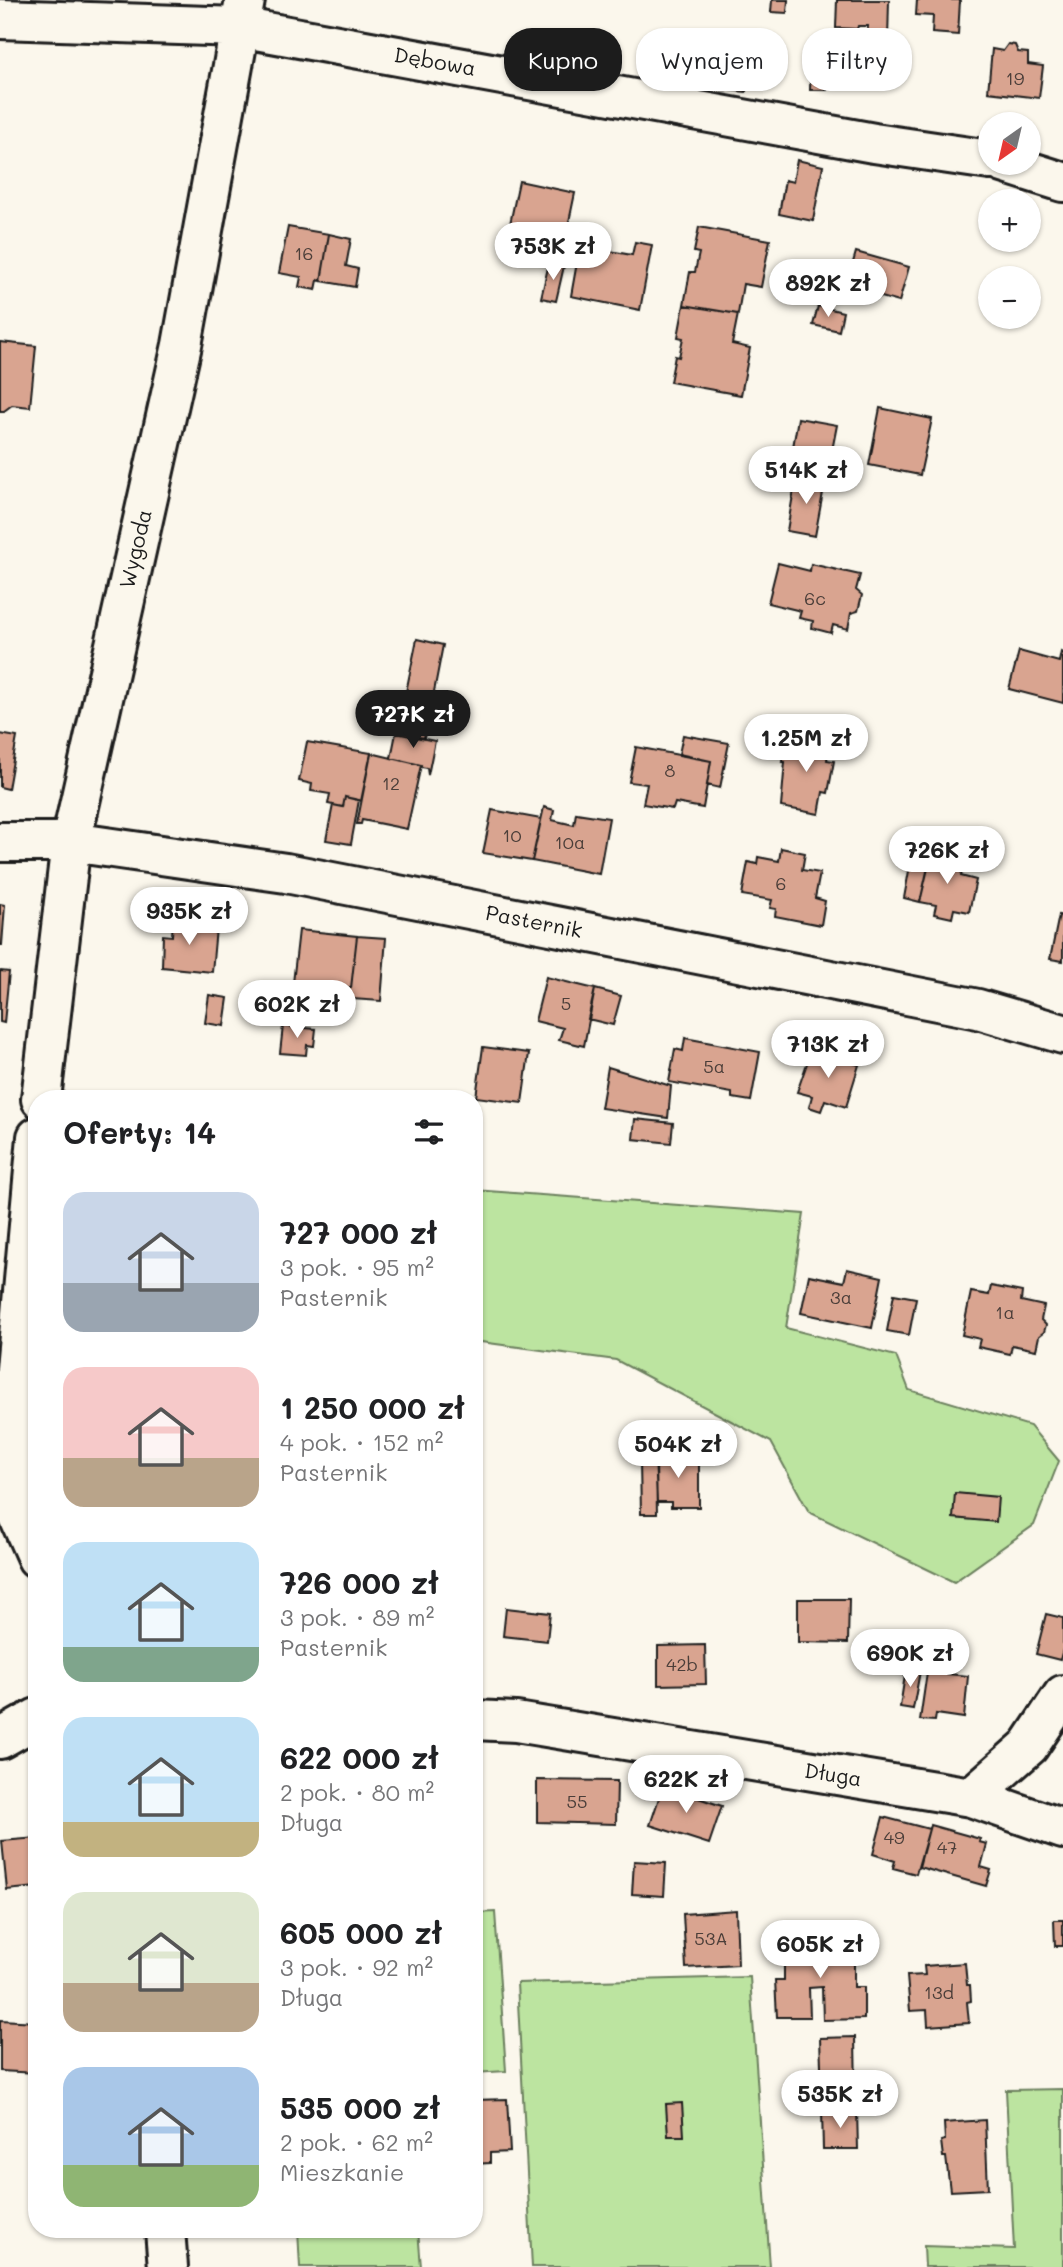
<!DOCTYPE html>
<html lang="pl">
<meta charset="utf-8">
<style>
:root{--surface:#fff;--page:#f6f6f6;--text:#202124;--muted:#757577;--accent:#1c1c1c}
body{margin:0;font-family:Mali,sans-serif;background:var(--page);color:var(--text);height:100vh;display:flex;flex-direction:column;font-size:26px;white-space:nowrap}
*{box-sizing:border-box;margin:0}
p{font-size:23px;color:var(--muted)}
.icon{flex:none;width:38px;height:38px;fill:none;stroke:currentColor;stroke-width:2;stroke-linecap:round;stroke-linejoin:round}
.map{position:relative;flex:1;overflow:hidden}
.sheet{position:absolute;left:28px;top:1090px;width:455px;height:1148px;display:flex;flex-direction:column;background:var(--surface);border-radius:28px;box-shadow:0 2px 5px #0004}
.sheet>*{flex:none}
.guide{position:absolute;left:504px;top:28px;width:453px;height:63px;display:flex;gap:14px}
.needle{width:46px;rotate:214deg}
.fabs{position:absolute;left:978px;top:112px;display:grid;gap:14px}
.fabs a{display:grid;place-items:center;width:63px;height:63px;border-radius:50%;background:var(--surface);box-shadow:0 2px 5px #0004;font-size:35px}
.price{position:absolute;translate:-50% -60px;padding:0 16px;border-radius:24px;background:#fff;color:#222;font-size:23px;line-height:46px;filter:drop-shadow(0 2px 4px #0008)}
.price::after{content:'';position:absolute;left:50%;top:42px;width:21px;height:16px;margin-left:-10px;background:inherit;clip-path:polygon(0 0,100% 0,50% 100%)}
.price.selected{background:var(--accent);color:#fff}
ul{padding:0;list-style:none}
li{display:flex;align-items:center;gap:21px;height:175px;padding:0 35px}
li span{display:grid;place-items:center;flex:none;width:196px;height:140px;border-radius:21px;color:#555}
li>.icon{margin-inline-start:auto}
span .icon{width:84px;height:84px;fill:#fffc;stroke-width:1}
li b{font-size:30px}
h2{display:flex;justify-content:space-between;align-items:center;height:84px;padding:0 35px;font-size:30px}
.chip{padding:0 24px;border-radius:28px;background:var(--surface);box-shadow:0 2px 5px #0004;font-size:24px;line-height:63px}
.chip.selected{background:var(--accent);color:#fff}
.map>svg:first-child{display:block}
</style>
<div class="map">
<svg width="1063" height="2267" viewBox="0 0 1063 2267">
<rect width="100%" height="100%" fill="#fbf7ec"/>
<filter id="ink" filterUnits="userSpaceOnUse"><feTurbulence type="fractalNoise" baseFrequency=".0143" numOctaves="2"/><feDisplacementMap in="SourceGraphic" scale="14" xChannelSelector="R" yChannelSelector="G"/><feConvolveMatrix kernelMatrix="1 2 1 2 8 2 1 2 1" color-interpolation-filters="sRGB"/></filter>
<g filter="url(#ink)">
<path fill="#bce4a0" stroke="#6c805e" stroke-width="2" d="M474,1190L804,1214L786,1328L896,1356L909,1390L1030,1426L1059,1461L1034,1525L954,1582L809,1512L771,1442L616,1360L474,1341Z
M495,1912L506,2071L474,2073V1913Z
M750,1977L770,2267H532L517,1983Z
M1063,2089V2267H925L924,2246L1014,2249L1006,2090Z
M298,2230H418L421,2267H300Z"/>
<path fill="#d9a490" stroke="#1c1c1c" stroke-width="2" d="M772,0H788L787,13L771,12Z
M837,0H889L888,41H867L868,26H858L857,29L836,28Z
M917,0H960L958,35L932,33L933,16L916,15Z
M692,41L739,46L737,58L749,61L746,92L688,86Z
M870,41H888L887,74L869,73Z
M1008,44L1015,45L1018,52L1028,53V64L1043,66L1039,98L988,92L992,49L1003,51Z
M811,57H827V90H810Z
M797,160L823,166L813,221L779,214L785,180L793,182Z
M519,181L575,193L566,236L510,224Z
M288,227L329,234L321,281L318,280L316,290L299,287L301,277L279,273Z
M699,227L770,240L761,287L743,284L738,314L684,305L690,272H695L699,253L694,252Z
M329,234L351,239L346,266L358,269L355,287L321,281Z
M635,242L652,245L640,310L571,296L579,251L602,255L604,250L632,255Z
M856,252L909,267L899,302L846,287Z
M549,263L564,266L556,301L541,298Z
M684,305L738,314L732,344L750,348L741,395L670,382L675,356L679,357L683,338L678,337Z
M818,306L843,312L839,331L813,325Z
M0,342L36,346L30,407L12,405L4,411H0Z
M880,408L932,419L920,475L869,465Z
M798,418L837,425L829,466L791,459Z
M796,477L825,482L815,536L787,531Z
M778,563L810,571L811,564L860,575L856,590L862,595L858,611L851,613L848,629L833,625L831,633L812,628L813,621L799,618L801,611L768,603Z
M417,639L443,645L433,697L406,692Z
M1019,651L1059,662L1061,652L1063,653V703L1009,689Z
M400,713L428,719L424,738L396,733Z
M396,733L435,741L428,775L427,768L421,767V765L391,758Z
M0,734L17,737L8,789L0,787Z
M790,734L830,741L827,760L834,761L828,793L823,792L819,814L781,807L785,762H782Z
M683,735L729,743L720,788L707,785L711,761L679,754Z
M307,742L371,753L361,801L345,797L343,807L328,804L330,794L311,791L312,784L299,781Z
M636,747L711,761L703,808L675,803L673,809L643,804L647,784L629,782Z
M371,753L421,765L407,829L362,820L361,824H357Z
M345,797L359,800L351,844L326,840L333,805L343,807Z
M544,807L554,810L552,820L574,825L576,813L609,818L599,874L532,861Z
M492,810L541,819L532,861L483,853Z
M781,848L805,853L802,870L820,873L815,898L825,901L821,925L775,916L776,909L770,908L772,900L742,895L748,862L757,864L758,857L779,861Z
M931,854L964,861L961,876L976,880L969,912L954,909L952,918L934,914L936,905L920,902Z
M911,860L929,864L920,902L904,898Z
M0,904L5,905L2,945H0Z
M1059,915L1063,916V961L1050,959Z
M173,918L196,920V926L216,928L212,972L162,967L163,935L172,936Z
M299,930L357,936L351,988L293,983Z
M357,936L386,938L381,1001L292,995L293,983L351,988Z
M0,971L9,972L4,1023L0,1022Z
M546,977L595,989L584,1046L559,1040L563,1028L535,1021Z
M595,989L621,996L613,1025L588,1019Z
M209,995L228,998L224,1026L205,1023Z
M283,1026L316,1029L314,1046L307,1045L306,1055L280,1053Z
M685,1038L760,1052L751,1101L732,1098V1093L669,1082L675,1049L683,1051Z
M483,1047L529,1053L522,1103L476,1097Z
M812,1049L859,1065L846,1107L825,1100L821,1111L809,1107L812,1096L797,1092Z
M608,1067L671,1086L668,1118L601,1108Z
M635,1119L673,1123L671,1143L633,1139Z
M847,1269L882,1277L872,1328L801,1313L809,1275L844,1282Z
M991,1286L1022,1292L1021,1301L1044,1306L1041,1320L1046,1325L1044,1332L1039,1336L1036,1350L1012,1345L1010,1354L978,1347L980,1339L962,1335L971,1292L989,1295Z
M894,1294L916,1298L909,1335L887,1331Z
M655,1454H699V1507H671V1502H657Z
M640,1461H656L657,1514H641Z
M955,1493L998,1497L996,1522L953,1518Z
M798,1599H849L848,1643L798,1642Z
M506,1608L550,1613L547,1641L503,1636Z
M1046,1614L1063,1618V1649L1060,1660L1036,1654Z
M474,1617H480L479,1660H474Z
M705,1645L706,1684L658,1685V1646Z
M906,1669L920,1671L913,1709L900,1707Z
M927,1672L968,1676L964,1718L936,1714L935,1721L920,1720Z
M537,1780L617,1781L616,1824L537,1822Z
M663,1786L722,1806L709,1844L650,1825Z
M883,1817L929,1829L916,1874L893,1868L895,1861L873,1854Z
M930,1825L980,1839L979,1842L987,1844L981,1867L991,1870L986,1886L919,1867Z
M37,1838V1887L7,1890L2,1841Z
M634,1861L666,1863L664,1896L632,1894Z
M736,1910L738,1965L686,1968L683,1914Z
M1054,1920H1063V1946H1055Z
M854,1940V1987H864V2019L823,2020L822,1987L809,1988L810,2017H777L775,1980H784V1941Z
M965,1963L967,1985H970L971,2001L967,2002L969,2023L928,2026L927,2010L910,2011L907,1976L925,1975L924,1966Z
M0,2020L37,2022V2073L0,2071Z
M855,2037L856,2094H822L820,2038Z
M822,2094H856L857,2106L822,2107Z
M507,2099L510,2152L490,2153V2163L474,2164V2100Z
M682,2103L684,2136H668L666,2104Z
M857,2110L858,2149H823L822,2111Z
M985,2120L988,2189L950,2191L946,2157H943L941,2141L945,2140L944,2123Z"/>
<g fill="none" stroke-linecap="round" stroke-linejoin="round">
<defs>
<path id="minor" d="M0,19L239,27L874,143L990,160
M1003,163L1063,182
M0,842H71L286,873L978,1009L1063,1034
M41,1099L71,842L182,345L245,0
M37,1137L14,1391L15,1478L18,1515L37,1558
M474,1720L516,1722L971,1797L1063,1829
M0,1739L37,1718
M971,1797L1029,1746L1063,1695
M165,2230L168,2267"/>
</defs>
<use href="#minor" stroke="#1c1c1c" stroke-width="44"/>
<use href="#minor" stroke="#fbf7ec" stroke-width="38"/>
</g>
</g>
<g text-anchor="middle" stroke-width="6" stroke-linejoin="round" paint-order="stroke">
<g font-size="18" fill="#4b3e39">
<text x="1015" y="85">19</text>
<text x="304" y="260">16</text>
<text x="815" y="605">6c</text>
<text x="670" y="777">8</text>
<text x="391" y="790">12</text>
<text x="512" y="842">10</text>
<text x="570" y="849">10a</text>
<text x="781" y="890">6</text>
<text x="566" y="1010">5</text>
<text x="714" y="1073">5a</text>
<text x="841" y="1304">3a</text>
<text x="1005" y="1319">1a</text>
<text x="682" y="1671">42b</text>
<text x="577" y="1808">55</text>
<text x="894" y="1844">49</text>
<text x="947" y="1854">47</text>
<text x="711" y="1945">53A</text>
<text x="939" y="1999">13d</text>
</g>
<g font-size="21" fill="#1c1c1c" stroke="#fbf7ec">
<text transform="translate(435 62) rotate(10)" y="7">Dębowa</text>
<text transform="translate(136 549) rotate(-77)" y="7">Wygoda</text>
<text transform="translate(534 922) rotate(11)" y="7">Pasternik</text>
<text transform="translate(833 1775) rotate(9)" y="7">Długa</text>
</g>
</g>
</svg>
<div class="fabs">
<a><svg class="needle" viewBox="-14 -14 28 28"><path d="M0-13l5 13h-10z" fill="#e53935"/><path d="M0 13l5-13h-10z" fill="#757577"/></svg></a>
<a>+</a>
<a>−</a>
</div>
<b class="price" style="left:553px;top:282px">753K zł</b>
<b class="price" style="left:828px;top:319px">892K zł</b>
<b class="price" style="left:806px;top:506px">514K zł</b>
<b class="price selected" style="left:413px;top:750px">727K zł</b>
<b class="price" style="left:806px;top:774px">1.25M zł</b>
<b class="price" style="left:947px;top:886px">726K zł</b>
<b class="price" style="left:189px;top:947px">935K zł</b>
<b class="price" style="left:297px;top:1040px">602K zł</b>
<b class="price" style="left:828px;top:1080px">713K zł</b>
<b class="price" style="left:678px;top:1480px">504K zł</b>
<b class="price" style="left:910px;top:1689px">690K zł</b>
<b class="price" style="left:686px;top:1815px">622K zł</b>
<b class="price" style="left:820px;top:1980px">605K zł</b>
<b class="price" style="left:840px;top:2130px">535K zł</b>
<div class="guide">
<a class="chip selected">Kupno</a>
<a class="chip">Wynajem</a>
<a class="chip">Filtry</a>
</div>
<section class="sheet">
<h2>Oferty: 14<svg class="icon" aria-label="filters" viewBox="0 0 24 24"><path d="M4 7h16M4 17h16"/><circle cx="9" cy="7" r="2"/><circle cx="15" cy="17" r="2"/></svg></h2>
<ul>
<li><span style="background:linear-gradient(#c9d6e8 65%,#9aa5b1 0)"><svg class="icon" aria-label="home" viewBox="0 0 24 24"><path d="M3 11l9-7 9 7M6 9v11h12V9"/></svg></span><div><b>727 000 zł</b><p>3 pok. · 95 m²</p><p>Pasternik</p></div></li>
<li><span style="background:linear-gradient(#f6c9c9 65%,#b9a48a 0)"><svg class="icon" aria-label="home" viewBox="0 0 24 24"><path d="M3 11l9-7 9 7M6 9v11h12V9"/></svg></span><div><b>1 250 000 zł</b><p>4 pok. · 152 m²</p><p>Pasternik</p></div></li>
<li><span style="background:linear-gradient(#bfe0f5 75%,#7fa58c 0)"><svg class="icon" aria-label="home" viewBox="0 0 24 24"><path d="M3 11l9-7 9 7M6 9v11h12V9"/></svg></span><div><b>726 000 zł</b><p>3 pok. · 89 m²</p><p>Pasternik</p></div></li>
<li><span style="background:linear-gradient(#bfe0f5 75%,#c2b280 0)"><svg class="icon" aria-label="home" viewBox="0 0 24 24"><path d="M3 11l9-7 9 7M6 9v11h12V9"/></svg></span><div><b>622 000 zł</b><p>2 pok. · 80 m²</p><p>Długa</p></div></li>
<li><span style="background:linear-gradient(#dfe7d0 65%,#b9a48a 0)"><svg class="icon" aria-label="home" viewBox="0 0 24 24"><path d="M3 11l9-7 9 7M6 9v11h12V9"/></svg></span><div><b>605 000 zł</b><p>3 pok. · 92 m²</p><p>Długa</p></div></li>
<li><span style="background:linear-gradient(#a9c7e8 70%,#8fb573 0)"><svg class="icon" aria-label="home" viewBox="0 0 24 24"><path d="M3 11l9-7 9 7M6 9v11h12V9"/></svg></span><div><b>535 000 zł</b><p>2 pok. · 62 m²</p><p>Mieszkanie</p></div></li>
</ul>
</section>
</div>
